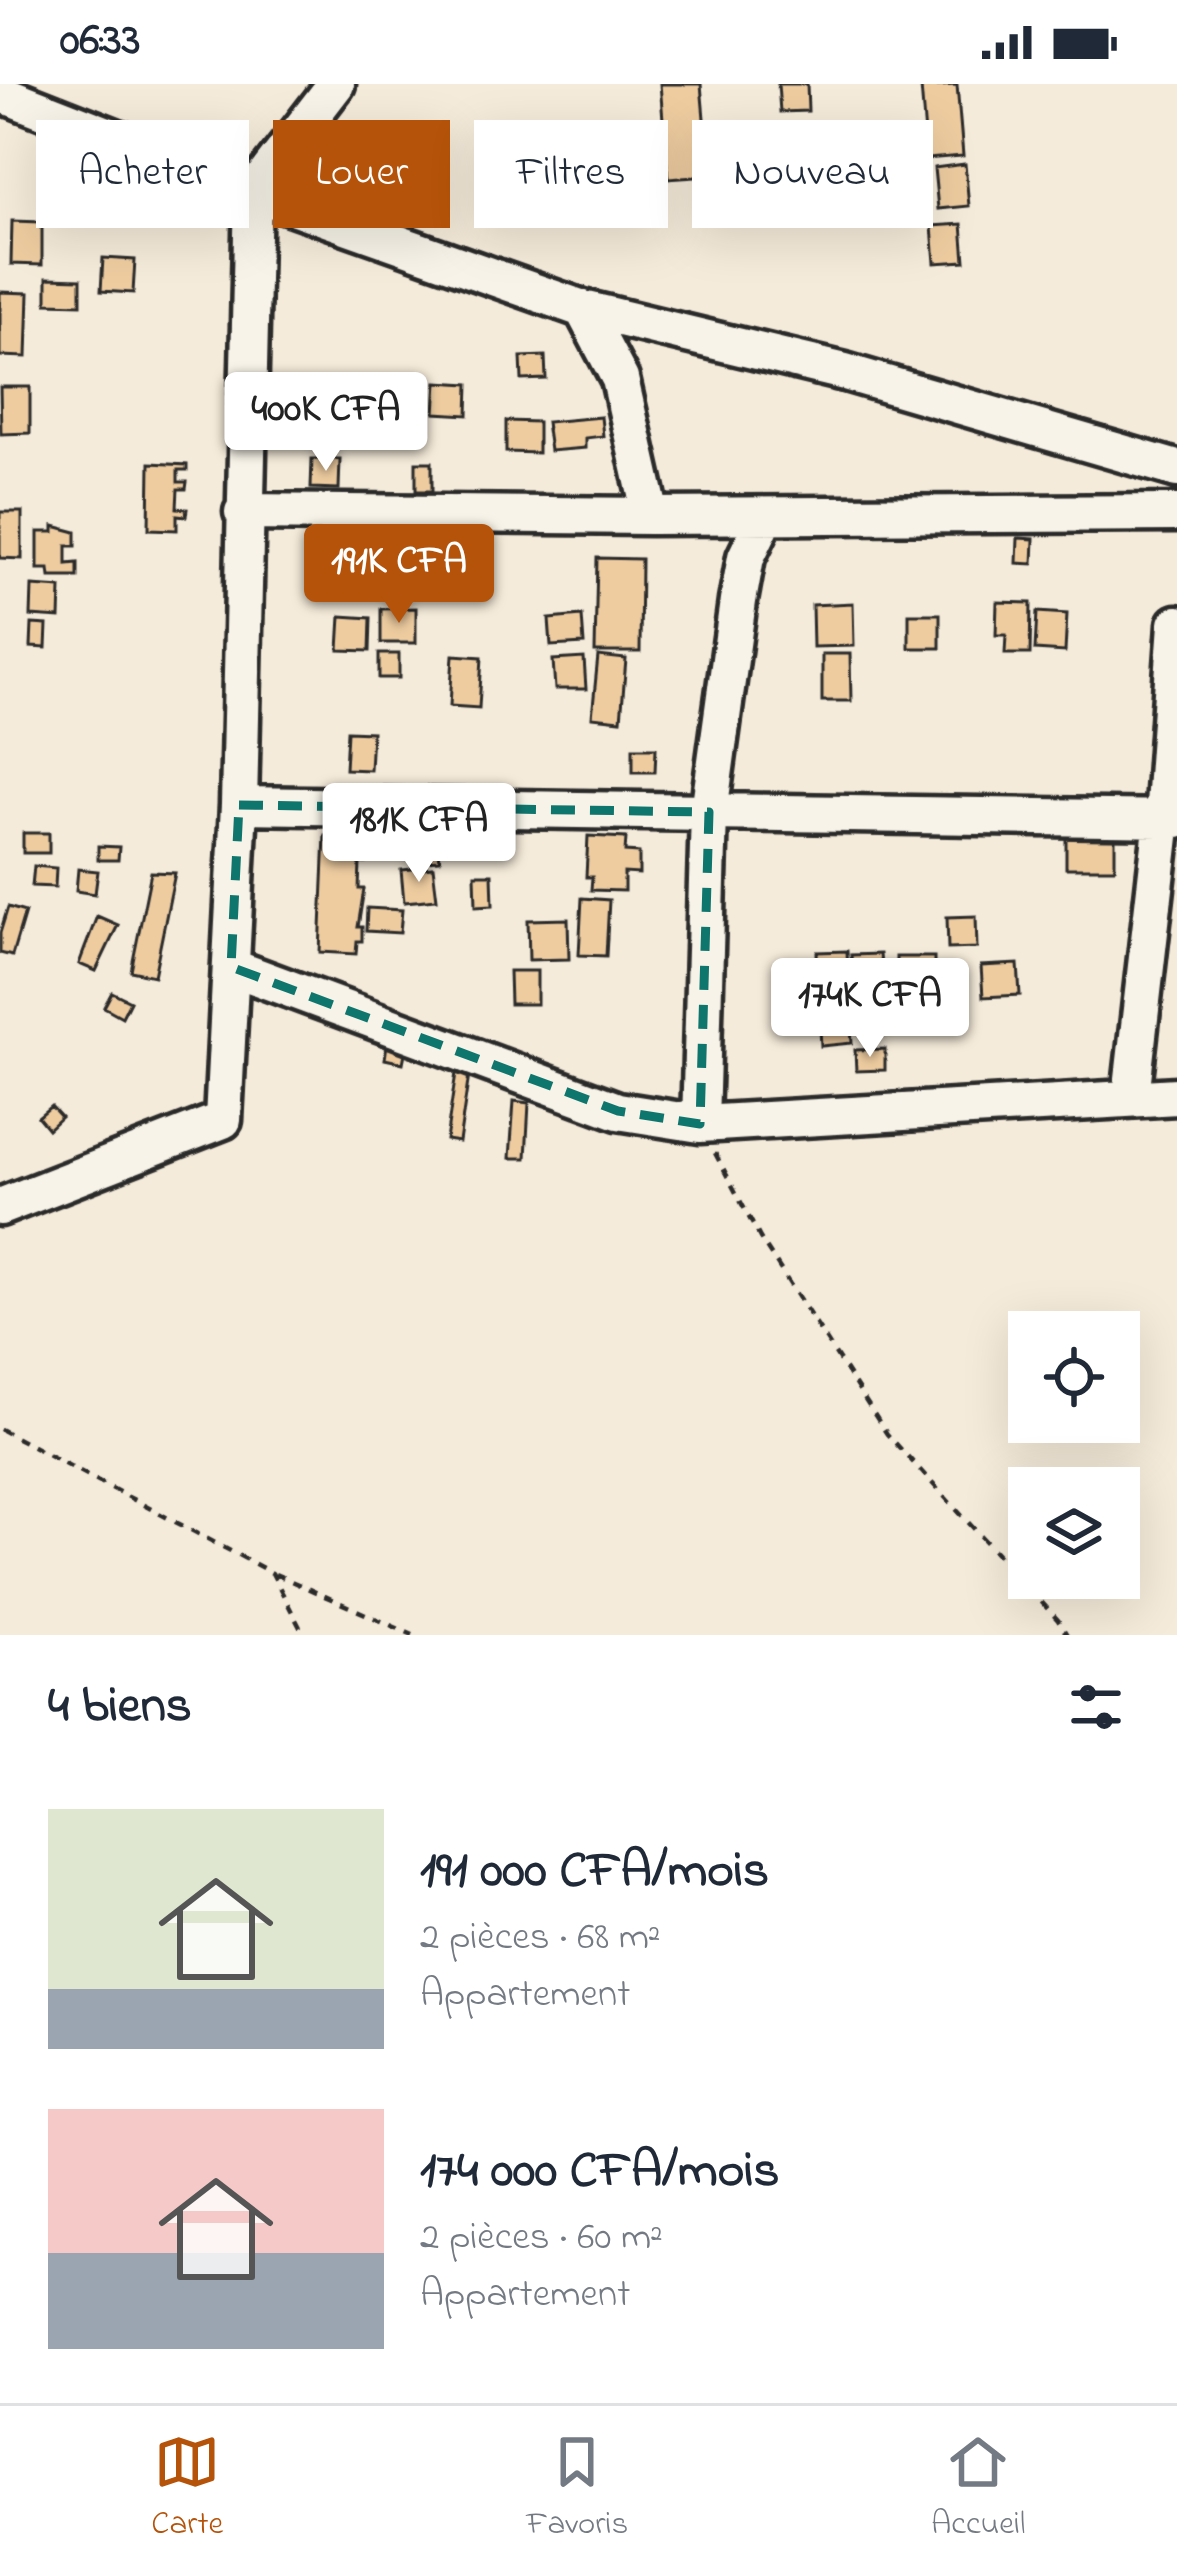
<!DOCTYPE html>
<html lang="fr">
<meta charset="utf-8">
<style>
:root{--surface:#fff;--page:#f6f6f7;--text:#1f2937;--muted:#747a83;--line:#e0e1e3;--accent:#b45309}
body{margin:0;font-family:"Indie Flower",sans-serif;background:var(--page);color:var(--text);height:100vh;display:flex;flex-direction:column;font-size:45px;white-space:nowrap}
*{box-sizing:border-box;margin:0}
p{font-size:39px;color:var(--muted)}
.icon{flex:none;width:66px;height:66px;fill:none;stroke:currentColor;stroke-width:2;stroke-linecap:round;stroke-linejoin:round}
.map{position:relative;height:1551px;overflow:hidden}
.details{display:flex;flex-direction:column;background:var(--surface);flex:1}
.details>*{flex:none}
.banner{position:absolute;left:36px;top:36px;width:1107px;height:108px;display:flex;gap:24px}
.tools{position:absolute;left:1008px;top:1227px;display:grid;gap:24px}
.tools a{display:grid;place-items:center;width:132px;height:132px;border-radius:0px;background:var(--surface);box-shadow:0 12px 48px #0002;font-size:60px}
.price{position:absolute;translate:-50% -102px;padding:0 27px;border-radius:12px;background:#fff;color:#222;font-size:39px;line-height:78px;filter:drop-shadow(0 3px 6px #0008)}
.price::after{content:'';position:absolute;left:50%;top:72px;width:36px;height:27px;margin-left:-18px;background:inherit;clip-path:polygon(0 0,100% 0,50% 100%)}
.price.on{background:var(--accent);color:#fff}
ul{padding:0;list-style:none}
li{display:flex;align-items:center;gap:36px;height:300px;padding:0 48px}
li span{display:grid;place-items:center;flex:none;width:336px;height:240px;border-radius:0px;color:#555}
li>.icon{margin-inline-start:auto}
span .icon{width:144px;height:144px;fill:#fffc;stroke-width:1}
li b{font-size:51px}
h2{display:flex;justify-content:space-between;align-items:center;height:144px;padding:0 48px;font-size:51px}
.chip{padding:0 42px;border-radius:0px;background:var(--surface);box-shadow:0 12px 48px #0002;font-size:42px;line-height:108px}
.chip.on{background:var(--accent);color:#fff}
.status{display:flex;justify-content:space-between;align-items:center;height:84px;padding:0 60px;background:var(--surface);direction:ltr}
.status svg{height:33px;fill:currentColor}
.tab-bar{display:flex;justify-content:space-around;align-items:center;height:168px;border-top:3px solid var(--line);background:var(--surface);font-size:33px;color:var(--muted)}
.tab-bar a{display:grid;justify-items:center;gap:6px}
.tab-bar .on{color:var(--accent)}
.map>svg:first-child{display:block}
</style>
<div class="status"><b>06:33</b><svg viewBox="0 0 49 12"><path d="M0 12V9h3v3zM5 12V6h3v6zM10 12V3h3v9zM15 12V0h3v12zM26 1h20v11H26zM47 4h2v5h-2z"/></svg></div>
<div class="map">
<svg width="1177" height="1551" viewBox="0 0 1177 1551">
<rect width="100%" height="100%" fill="#f5ebda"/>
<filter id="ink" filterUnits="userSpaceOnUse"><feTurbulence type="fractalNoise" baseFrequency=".00833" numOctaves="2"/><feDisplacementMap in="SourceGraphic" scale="24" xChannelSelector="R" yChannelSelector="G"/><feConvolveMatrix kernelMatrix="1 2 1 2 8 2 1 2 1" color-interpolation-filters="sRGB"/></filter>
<g filter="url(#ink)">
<path fill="#eecca0" stroke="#2b2b2b" stroke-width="3" d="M660,0H701L709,92L668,95Z
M778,0H807L808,27L780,28Z
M957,1L963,72L927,75L921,3Z
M807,44L812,84L783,87L778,47Z
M965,80L969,122L938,125L934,84Z
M49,89L78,90L76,124L47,123Z
M102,95L133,103L125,134L94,126Z
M813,103L818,141L787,145L782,108Z
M12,137L42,138V181L11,180Z
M962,140L965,177L935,179L932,142Z
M103,174L135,176L133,209L101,207Z
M47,194L81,195V220L47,219Z
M0,208L29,209L27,273L0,272Z
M545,272L546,295L522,296L521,273Z
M437,298L469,300L468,331L435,329Z
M0,303H30V349L1,350Z
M601,333L603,352L585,354V364L550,367L546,338Z
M506,337L538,338V369L506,368Z
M312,375H340L339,405L311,404Z
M416,378H432V407H416Z
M150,379L187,381V386H178V398H187L186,405H178L177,424L187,425L186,432L177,431V446L149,445Z
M0,428H22V475L0,474Z
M54,442L76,448V462H67V480L78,479V493H50L49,485H38V448H54Z
M414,446L416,462L401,465L398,449Z
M434,446H452V471H434Z
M1018,454L1034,455L1033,480L1017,479Z
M597,474L641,475L640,568H595Z
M418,489L419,509L402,510V490Z
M32,502L61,504L60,534L31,532Z
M997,518L1031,519L1030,570H1005L1006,551H996Z
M853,519L854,562L813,563L812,521Z
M416,524V559H381V525Z
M1037,528L1067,530L1065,568L1035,566Z
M909,530H940V564H909Z
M341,532L371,534L370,567L339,566Z
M582,532L584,560L551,562L549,535Z
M32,540L47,541L46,564L31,563Z
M379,570H399V594H379Z
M822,570H850L851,617H822Z
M453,571L482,573L479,624L450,622Z
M598,572L626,575L621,636L592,633Z
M584,574L586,605H555L553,576Z
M347,647L372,648L370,686L345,685Z
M633,664H656L655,688H633Z
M495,745H510L511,761L495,762Z
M23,749H49V769H23Z
M325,751L361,753V765H367L366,779H360L359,805H364L358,843H362V857H357L356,870L320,868Z
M588,752L626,754L625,768L639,769V790L624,789V807L591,806L592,793H586Z
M1066,753L1115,754V784H1066Z
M438,760L440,776L415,778L414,762Z
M98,762L119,763L118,776H98Z
M34,782L56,784L55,803L32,802Z
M433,783L437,815L404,818L401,786Z
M78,785L98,787L95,810L76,807Z
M151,788L175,789L154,892L131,887Z
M475,790H492L493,821L476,822Z
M582,814L609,816L606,872L579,871Z
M8,823L25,828L12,872L0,869V849Z
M367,824L402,826L400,849L366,847Z
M97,832L118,841L96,887L79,880Z
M976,832L977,864L948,865L947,833Z
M568,835L569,875L529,876L528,836Z
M847,867L848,891H818L817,868Z
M880,870L882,895L866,896L867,910H854L851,871Z
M896,873H934V904H896Z
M1018,880L1020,911L983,913L981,882Z
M509,887H537V920H510Z
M934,906L935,918L915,919L914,907Z
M112,908L130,917L122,933L104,923Z
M850,926L852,959L821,962L819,928Z
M387,960L406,964L403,979L385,975Z
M885,965V986L856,987L855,966Z
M456,989L469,991L459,1058L446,1056Z
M514,1017L529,1019L526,1074H510Z
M51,1022L61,1033L48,1045L38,1033Z"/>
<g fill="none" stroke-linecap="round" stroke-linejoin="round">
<defs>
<path id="minor" d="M0,9L253,108L583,225L845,288L1177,385
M583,225L620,295L651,432
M243,428L651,432L1177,429
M239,721L1177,735
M231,883L618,1027L700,1040L1177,1012
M1131,1012L1163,735L1177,540
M700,1040L709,728L738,517L746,473L766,432
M0,1123L223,1036L239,721L253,108L336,0"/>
</defs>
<use href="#minor" stroke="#2b2b2b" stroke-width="45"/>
<path stroke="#2b2b2b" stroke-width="4.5" stroke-dasharray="9 9" stroke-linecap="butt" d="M715,1069L760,1154L887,1350L1058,1536L1067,1551
M0,1345L272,1489L304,1551
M275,1490L413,1551"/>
<use href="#minor" stroke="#f7f3e8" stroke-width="36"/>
</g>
</g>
<path fill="none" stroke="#0f766e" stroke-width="9" stroke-dasharray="24 15" stroke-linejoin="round" d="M239,721L709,728L700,1040L618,1027L231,883Z"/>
</svg>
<div class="tools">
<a><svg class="icon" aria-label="locate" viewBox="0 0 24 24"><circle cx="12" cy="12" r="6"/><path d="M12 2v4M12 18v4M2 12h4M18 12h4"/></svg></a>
<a><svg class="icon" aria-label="layers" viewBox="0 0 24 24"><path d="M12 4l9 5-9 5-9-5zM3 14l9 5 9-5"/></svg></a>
</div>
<b class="price" style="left:326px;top:390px">400K CFA</b>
<b class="price on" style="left:399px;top:542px">191K CFA</b>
<b class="price" style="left:419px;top:801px">181K CFA</b>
<b class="price" style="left:870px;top:976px">174K CFA</b>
<div class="banner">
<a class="chip">Acheter</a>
<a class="chip on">Louer</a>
<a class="chip">Filtres</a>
<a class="chip">Nouveau</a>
</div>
</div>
<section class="details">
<h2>4 biens<svg class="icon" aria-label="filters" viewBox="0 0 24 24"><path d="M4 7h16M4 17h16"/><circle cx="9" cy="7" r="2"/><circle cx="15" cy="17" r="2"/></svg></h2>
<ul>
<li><span style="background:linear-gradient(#dfe7d0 75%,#9aa5b1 0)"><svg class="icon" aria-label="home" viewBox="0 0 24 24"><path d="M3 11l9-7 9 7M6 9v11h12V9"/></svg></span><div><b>191 000 CFA/mois</b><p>2 pièces · 68 m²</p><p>Appartement</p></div></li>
<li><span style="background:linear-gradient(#f6c9c9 60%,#9aa5b1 0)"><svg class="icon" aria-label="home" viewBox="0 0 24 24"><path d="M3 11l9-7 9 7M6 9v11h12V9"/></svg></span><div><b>174 000 CFA/mois</b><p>2 pièces · 60 m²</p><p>Appartement</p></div></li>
</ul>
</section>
<nav class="tab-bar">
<a class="on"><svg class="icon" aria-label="map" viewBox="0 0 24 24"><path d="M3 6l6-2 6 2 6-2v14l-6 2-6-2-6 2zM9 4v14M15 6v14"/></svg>Carte</a>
<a><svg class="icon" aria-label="saved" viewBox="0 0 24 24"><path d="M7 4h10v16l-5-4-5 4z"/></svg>Favoris</a>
<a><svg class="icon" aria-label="home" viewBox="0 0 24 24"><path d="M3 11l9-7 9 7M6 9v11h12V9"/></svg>Accueil</a>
</nav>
